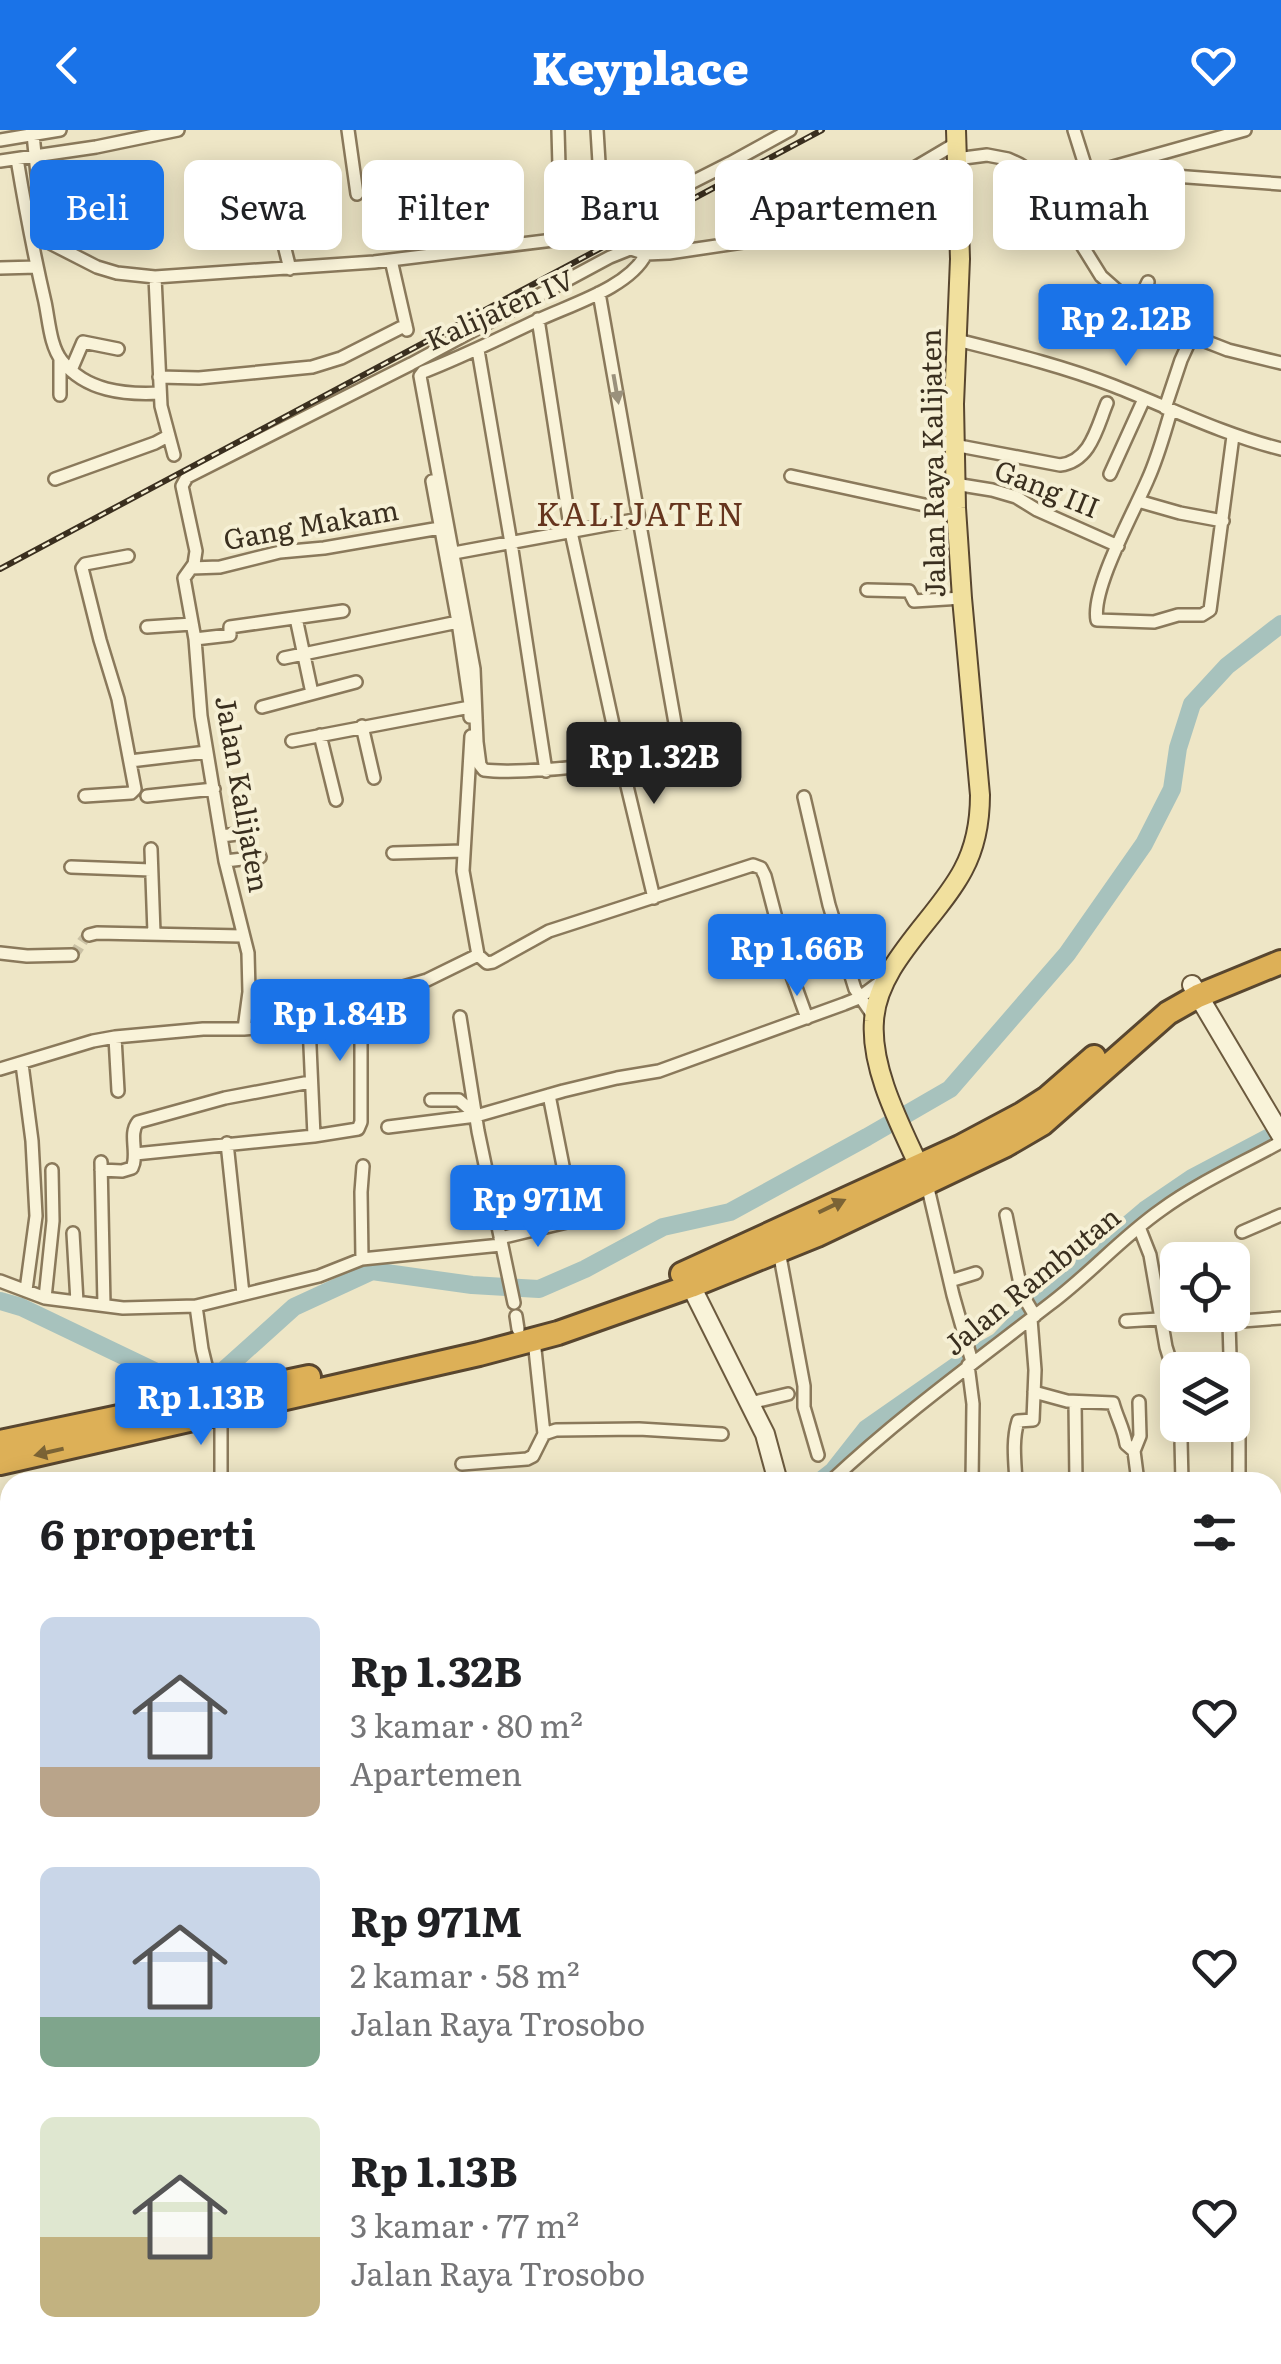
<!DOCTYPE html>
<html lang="id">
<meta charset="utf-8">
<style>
:root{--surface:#fff;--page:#f2f2f2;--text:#202124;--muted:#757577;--accent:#1a73e8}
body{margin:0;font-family:Literata,serif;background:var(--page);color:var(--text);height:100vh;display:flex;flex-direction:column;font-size:38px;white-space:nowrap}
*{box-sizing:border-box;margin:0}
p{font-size:32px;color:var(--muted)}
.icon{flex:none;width:55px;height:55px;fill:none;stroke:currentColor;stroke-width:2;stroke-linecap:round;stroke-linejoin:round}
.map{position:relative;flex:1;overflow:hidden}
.details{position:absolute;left:0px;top:1342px;width:1282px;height:892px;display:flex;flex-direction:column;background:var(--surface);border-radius:30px 30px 0 0;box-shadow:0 5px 25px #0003}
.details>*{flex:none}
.banner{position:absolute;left:30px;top:30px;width:1222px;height:90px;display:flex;gap:20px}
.buttons{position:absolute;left:1160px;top:1112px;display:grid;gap:20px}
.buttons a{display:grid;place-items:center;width:90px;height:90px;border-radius:15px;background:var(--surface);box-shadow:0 5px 25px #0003;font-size:50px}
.price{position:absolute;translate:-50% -85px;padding:0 22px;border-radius:10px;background:var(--accent);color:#fff;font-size:32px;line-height:65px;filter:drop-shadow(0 2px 5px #0008)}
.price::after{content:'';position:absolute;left:50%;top:60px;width:30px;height:22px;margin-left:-15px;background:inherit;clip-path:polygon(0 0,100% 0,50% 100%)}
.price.active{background:#222;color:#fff}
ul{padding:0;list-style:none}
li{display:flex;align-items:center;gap:30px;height:250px;padding:0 40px}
li span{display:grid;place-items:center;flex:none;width:280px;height:200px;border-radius:15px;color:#555}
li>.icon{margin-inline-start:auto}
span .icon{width:120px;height:120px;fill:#fffc;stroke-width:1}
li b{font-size:42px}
h2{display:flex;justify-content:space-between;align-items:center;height:120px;padding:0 40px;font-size:42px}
.chip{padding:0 35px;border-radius:15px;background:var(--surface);box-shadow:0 5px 25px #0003;font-size:35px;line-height:90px}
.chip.active{background:var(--accent);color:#fff}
header{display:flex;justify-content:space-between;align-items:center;height:130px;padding:0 40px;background:var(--accent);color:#fff;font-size:45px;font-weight:800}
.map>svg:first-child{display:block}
</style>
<header><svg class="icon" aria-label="back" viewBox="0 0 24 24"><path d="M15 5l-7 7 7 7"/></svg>Keyplace<svg class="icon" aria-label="heart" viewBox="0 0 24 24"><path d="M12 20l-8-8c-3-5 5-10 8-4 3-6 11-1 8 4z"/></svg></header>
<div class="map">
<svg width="1281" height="2234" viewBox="0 0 1281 2234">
<rect width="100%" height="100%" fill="#eee6c6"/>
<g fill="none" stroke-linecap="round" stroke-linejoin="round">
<path stroke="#a7c2bd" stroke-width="18" d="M0,1171L21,1177L165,1246L223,1241L294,1177L372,1141L472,1155L539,1159L585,1139L663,1097L730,1082L867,1007L950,959L1067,824L1144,714L1172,659L1178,618L1192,574L1227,536L1281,494
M819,1352L833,1341L866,1299L962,1232L999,1211L1034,1174L1145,1080L1192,1048L1281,1001"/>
<path stroke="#cac1a5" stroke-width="11" stroke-dasharray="11 5.5" stroke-linecap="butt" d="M72,825C80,820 80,810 89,805"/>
<defs>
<path id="street" d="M348,0L357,64
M558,0L561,109H565
M597,0L603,98
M1074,0L1085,35L1095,42L1245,0
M33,4L41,85L45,104L50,113L97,137L117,143L155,147L374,132L586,106L730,33L790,0
M0,10L60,0
M17,29C25,77 34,125 45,172C49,191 50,216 62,231C86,261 124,265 160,263
M956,29L987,25L1008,29L1019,34L1044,50L1056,66L1060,80L1101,146L1136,177L1192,206L1228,220L1281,233
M0,31L96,17L178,0
M1056,66L1121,46L1147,44L1281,54
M276,83L290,139
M588,108H599L646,124L669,123L798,104L840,82L955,14
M391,130L407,200
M0,138L37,137
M155,147L161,276L174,325
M599,163L678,610C655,634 519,645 484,640L480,635L477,612L474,539L420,246L423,242C462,227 498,209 536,191C569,175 629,158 646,124
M1136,177L1148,152
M538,189L571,402L621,631L654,768
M957,210C1009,223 1063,236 1114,256C1170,278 1222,304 1281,319
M478,220L511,413L546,641
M71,240L83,212L118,219
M159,247L199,248L312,237L341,228L406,195
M60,265V228
M1165,278L1181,230L1192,206
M1171,281C1164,304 1158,327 1148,349C1134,382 1091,459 1097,490L1154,492L1178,485H1202L1210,480L1233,306
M954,315L1060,335C1091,331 1097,297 1107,273
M1110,344L1144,269
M791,346L943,379L956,378
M55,349L155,313L168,306
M432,351L458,492L470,574
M955,354L992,360L1016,367L1037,380L1118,416
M1138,371L1180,383L1223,391
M454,423L639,389
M191,438L220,437L280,422L324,418L440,398
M867,460L909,461L914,471L962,468
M296,488L312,563
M147,497L192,494
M195,509L230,505V497L343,481
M284,528L458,492
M262,577L356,552
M362,596L374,648
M320,605L336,670
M471,606L463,741L478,825
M292,611L470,577V587
M130,631L207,622
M85,666L131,663L135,659L118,569L100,510L82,438L85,434L128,426
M147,666L214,659
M804,667L829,775L855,859L874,887
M221,706L246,703
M151,719L154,803
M393,723L463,721
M225,731L260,727
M71,737L151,740
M89,805L97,803L242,806
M0,823L27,826L72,825
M751,840L750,828L784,821
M460,887L478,1001L514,1173
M309,894L314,1006
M244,899L249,862L248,823L225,731L201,586L195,509L184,448L194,434L196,421L182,356L187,347L411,234L610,127L630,119
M115,907L118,961
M22,934L32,1011L36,1086L26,1160
M0,939L93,911L115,907L203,899H244L309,894L376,865L427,850L478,825L487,833L493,832L549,801L753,735L761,738L765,746L789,838L807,888
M549,965L569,1066
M431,970H459L476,985
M388,997L476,986L563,961L617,948L659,941L844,874L859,868L883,850
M227,1013L243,1164
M135,1024L314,1006L358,999L361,992V891L357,874
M101,1032L104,1175
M101,1040L122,1041L132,1038C139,1024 128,1004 138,992L225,968L310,952
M927,1054L953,1165L972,1232
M1006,1085L1022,1164L1035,1186
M1139,1097L1150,1125L1166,1217L1171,1233L1174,1297L1181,1310L1182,1352
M1242,1102L1281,1085
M73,1103L77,1172
M500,1108L567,1092
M779,1121L804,1256V1277L818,1325
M362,1129L361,1062L363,1036
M0,1151L45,1168L123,1178L196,1176L319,1146L362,1129L501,1115
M950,1151L976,1143
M45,1168L53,1091L52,1040
M196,1176L202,1219L214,1268
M516,1186L518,1199
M1126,1191L1174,1188L1229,1192L1281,1188
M1229,1192L1230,1226L1239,1236V1352
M534,1210L544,1304
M968,1235L973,1274L972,1352
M1034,1262L1067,1271L1113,1273C1117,1288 1124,1299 1126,1314L1134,1321L1138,1352
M1075,1272L1076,1352
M750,1273L788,1264
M1134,1321L1140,1306L1139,1272
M462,1334L527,1329L533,1326L544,1304L556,1300L639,1299L722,1304
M221,1352V1282
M830,1352C899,1287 975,1232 1050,1174C1089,1145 1121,1108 1161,1080C1198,1053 1241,1034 1281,1012
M1016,1352C1015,1332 1012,1311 1018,1291L1033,1290L1035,1240L1031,1189
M1272,1406H1281
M1272,1529L1277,1659
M0,1570L10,1567
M1272,1772H1281
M1272,1987L1281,1988
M1272,2050L1281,2051
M1272,2142L1281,2143
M1272,2223H1281
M585,2225L594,2234
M714,2225V2234
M1023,2225L1043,2234
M177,2234L179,2225
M405,2234L412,2225
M818,2234L828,2225
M1059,2234V2225
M1128,2234L1130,2225
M1175,2234V2225"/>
<path id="secondary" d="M1192,855L1281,1005
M691,1156L765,1304L778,1352
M1272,1920L1281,1922
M0,2192L10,2191"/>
<path id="primary" d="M923,1045C903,1000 870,941 874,891C877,834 938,788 963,740C976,716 980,692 980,665L962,468L956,378L954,274L960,129L956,0"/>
<path id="highway" d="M682,1144L960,1017L1022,984L1047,968L1094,927
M0,1312L309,1247
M0,1333L479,1224L558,1203L691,1156L817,1105L1006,1015L1042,994L1168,883L1198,866L1281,832"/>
</defs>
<use href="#street" stroke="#8a795b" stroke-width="16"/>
<use href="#secondary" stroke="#6c5a3e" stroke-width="22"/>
<use href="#primary" stroke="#58462f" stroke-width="22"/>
<use href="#highway" stroke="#58462f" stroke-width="28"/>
<use href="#street" stroke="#f9f3d9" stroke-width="11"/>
<use href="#secondary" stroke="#f9f3d9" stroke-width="18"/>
<use href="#primary" stroke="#f1e09e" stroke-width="18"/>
<use href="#highway" stroke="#ddb057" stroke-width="22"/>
<defs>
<path id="rail" d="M0,439L822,0"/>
</defs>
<use href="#rail" stroke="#3a2f1f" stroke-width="6"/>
<use href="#rail" stroke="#f6f0d5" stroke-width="2.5" stroke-dasharray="8" stroke-linecap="butt"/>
</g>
<defs><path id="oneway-solid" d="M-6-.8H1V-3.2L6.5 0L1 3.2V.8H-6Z" transform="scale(2.5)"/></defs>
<use fill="#9a917c" href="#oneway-solid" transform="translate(616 259) rotate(80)"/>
<g fill="#7b6335">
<use href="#oneway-solid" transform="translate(832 1076) rotate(-26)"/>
<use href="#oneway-solid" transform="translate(49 1322) rotate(167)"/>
</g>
<g text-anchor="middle" stroke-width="8" stroke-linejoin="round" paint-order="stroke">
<g font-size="28" fill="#3a2f1f" stroke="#f6f0d5">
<text transform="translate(500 180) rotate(-24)" y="10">Kalijaten IV</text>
<text transform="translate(933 333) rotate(-91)" y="10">Jalan Raya Kalijaten</text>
<text transform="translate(1047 359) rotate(22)" y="10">Gang III</text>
<text transform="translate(311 395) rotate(-10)" y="10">Gang Makam</text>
<text transform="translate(242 664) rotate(80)" y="10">Jalan Kalijaten</text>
<text transform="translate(1032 1151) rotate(-39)" y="10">Jalan Rambutan</text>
</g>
<g font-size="32" letter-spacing="2.5" fill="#66351e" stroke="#f6f0d5">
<text x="641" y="396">KALIJATEN</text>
</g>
</g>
</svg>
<div class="buttons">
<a><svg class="icon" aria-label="locate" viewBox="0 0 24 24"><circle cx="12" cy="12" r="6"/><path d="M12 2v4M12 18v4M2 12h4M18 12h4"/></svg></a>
<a><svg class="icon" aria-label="layers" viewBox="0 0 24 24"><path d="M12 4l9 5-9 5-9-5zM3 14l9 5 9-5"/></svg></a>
</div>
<b class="price" style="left:1126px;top:239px">Rp 2.12B</b>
<b class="price active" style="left:654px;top:677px">Rp 1.32B</b>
<b class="price" style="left:797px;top:869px">Rp 1.66B</b>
<b class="price" style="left:340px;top:934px">Rp 1.84B</b>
<b class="price" style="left:538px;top:1120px">Rp 971M</b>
<b class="price" style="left:201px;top:1318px">Rp 1.13B</b>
<div class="banner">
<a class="chip active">Beli</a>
<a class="chip">Sewa</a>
<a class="chip">Filter</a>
<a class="chip">Baru</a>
<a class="chip">Apartemen</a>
<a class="chip">Rumah</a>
</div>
<section class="details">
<h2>6 properti<svg class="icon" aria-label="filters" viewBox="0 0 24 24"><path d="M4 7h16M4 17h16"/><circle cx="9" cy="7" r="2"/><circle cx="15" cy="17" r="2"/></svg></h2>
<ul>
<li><span style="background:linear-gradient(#c9d6e8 75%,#b9a48a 0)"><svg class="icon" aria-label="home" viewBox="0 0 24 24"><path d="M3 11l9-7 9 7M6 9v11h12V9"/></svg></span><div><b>Rp 1.32B</b><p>3 kamar · 80 m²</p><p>Apartemen</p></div><svg class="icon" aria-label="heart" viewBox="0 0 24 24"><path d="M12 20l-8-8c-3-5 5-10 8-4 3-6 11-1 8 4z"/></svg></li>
<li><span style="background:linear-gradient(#c9d6e8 75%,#7fa58c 0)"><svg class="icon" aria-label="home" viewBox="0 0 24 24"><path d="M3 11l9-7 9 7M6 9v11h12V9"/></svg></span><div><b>Rp 971M</b><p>2 kamar · 58 m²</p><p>Jalan Raya Trosobo</p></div><svg class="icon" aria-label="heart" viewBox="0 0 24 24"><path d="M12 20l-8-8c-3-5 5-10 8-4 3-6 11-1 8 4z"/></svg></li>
<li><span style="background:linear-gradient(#dfe7d0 60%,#c2b280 0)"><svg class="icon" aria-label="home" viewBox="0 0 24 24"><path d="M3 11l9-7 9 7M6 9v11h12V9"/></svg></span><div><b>Rp 1.13B</b><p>3 kamar · 77 m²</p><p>Jalan Raya Trosobo</p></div><svg class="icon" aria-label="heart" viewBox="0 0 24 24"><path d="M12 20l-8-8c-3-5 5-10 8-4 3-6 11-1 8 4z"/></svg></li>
</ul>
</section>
</div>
